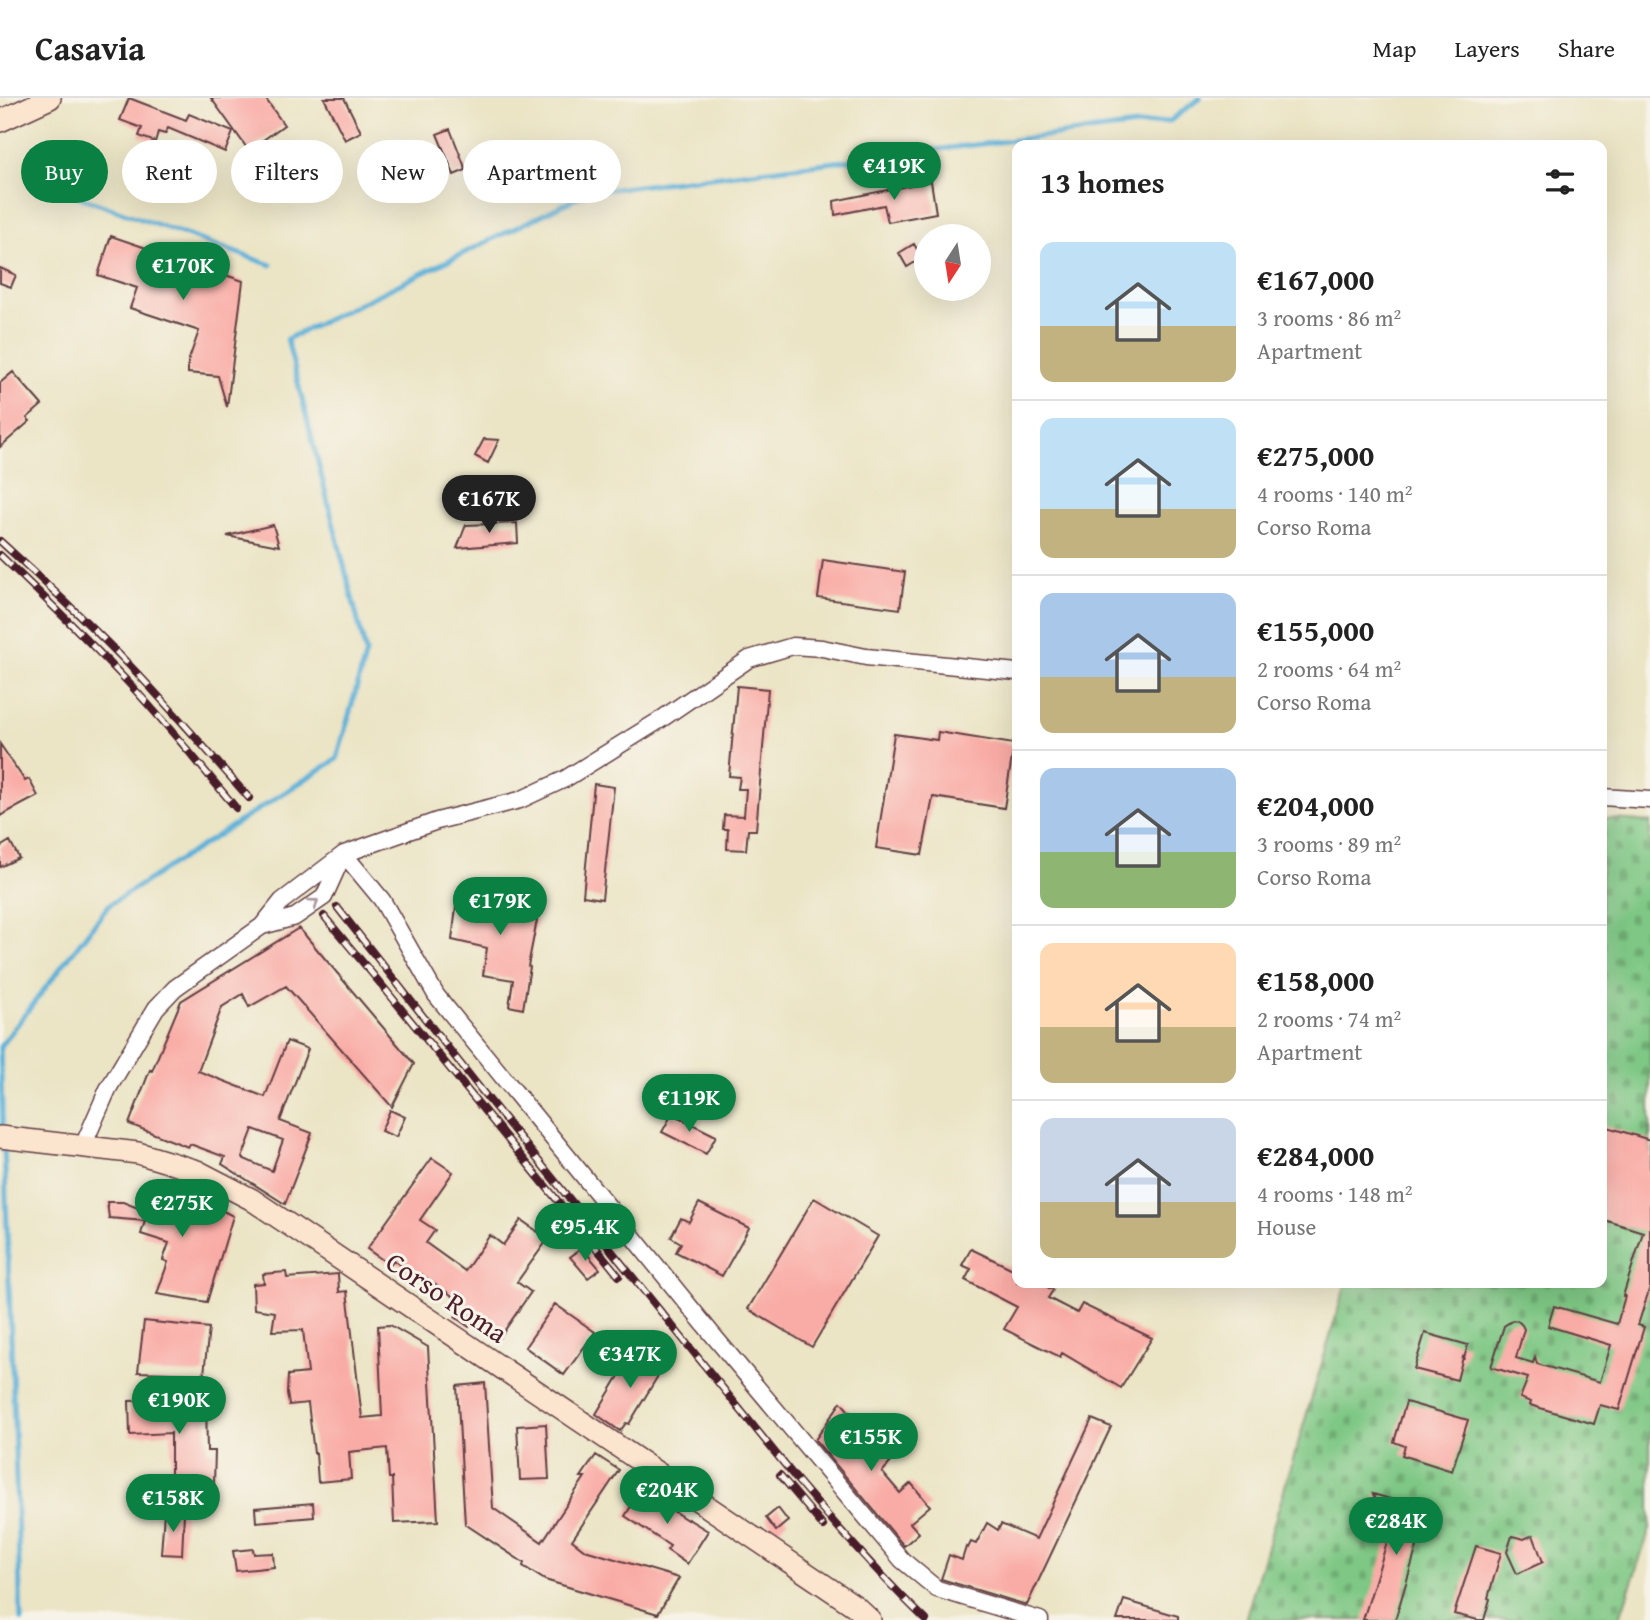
<!DOCTYPE html>
<meta charset="utf-8">
<style>
:root{--surface:#fff;--page:#f2f2f2;--text:#222;--muted:#767676;--line:#e0e0e0;--accent:#0b8043}
body{margin:0;font-family:"Gentium Book Plus",serif;background:var(--page);color:var(--text);height:100vh;display:flex;flex-direction:column;font-size:26px;white-space:nowrap}
*{box-sizing:border-box;margin:0}
p{font-size:23px;color:var(--muted)}
.icon{flex:none;width:38px;height:38px;fill:none;stroke:currentColor;stroke-width:2;stroke-linecap:round;stroke-linejoin:round}
.map{position:relative;flex:1;overflow:hidden}
.panel{position:absolute;left:1012px;top:42px;width:595px;height:1148px;display:flex;flex-direction:column;background:var(--surface);border-radius:14px;box-shadow:0 7px 28px #0002}
.panel>*{flex:none}
.top-card{position:absolute;left:21px;top:42px;width:665px;height:63px;display:flex;gap:14px}
.needle{width:46px;rotate:192deg}
.tools{position:absolute;left:914px;top:126px;display:grid;gap:14px}
.tools a{display:grid;place-items:center;width:77px;height:77px;border-radius:50%;background:var(--surface);box-shadow:0 7px 28px #0002;font-size:35px}
.price{position:absolute;translate:-50% -60px;padding:0 16px;border-radius:24px;background:var(--accent);color:#fff;font-size:23px;line-height:46px;filter:drop-shadow(0 2px 4px #0008)}
.price::after{content:'';position:absolute;left:50%;top:42px;width:21px;height:16px;margin-left:-10px;background:inherit;clip-path:polygon(0 0,100% 0,50% 100%)}
.price.current{background:#222;color:#fff}
ul{padding:0;list-style:none}
li{display:flex;align-items:center;gap:21px;height:175px;padding:0 28px}
li+li{border-top:2px solid var(--line)}
li span{display:grid;place-items:center;flex:none;width:196px;height:140px;border-radius:14px;color:#555}
li>.icon{margin-inline-start:auto}
span .icon{width:84px;height:84px;fill:#fffc;stroke-width:1}
li b{font-size:30px}
h2{display:flex;justify-content:space-between;align-items:center;height:84px;padding:0 28px;font-size:30px}
.tag{padding:0 24px;border-radius:32px;background:var(--surface);box-shadow:0 7px 28px #0002;font-size:24px;line-height:63px}
.tag.current{background:var(--accent);color:#fff}
header{display:flex;align-items:center;gap:42px;box-sizing:border-box;height:98px;padding:0 35px;background:var(--surface);border-bottom:2px solid var(--line)}
header strong{font-size:33px}
nav{display:flex;gap:38px;margin-inline-start:auto;font-size:24px}
.map>svg:first-child{display:block}
</style>
<header>
<strong>Casavia</strong>
<nav><a>Map</a><a>Layers</a><a>Share</a></nav>
</header>
<div class="map">
<svg width="1650" height="1522" viewBox="0 0 1650 1522">
<defs>
<pattern id="cemetery-stones" width="16" height="16" patternUnits="userSpaceOnUse" patternTransform="scale(1.75)"><rect width="16" height="16" fill="#7ec784"/><path d="M2 7V4a2 2 0 0 1 4 0v3zM10 15v-3a2 2 0 0 1 4 0v3z" fill="#6eaa72"/></pattern>
</defs>
<rect width="100%" height="100%" fill="#f7f3e8"/>
<filter id="ink" filterUnits="userSpaceOnUse"><feTurbulence type="fractalNoise" baseFrequency=".0143" numOctaves="2"/><feDisplacementMap in="SourceGraphic" scale="14" xChannelSelector="R" yChannelSelector="G"/><feConvolveMatrix kernelMatrix="1 2 1 2 8 2 1 2 1" color-interpolation-filters="sRGB"/></filter>
<filter id="wash" filterUnits="userSpaceOnUse"><feTurbulence type="fractalNoise" baseFrequency=".00686" numOctaves="4" result="noise"/><feDisplacementMap in="SourceGraphic" scale="28" xChannelSelector="R" yChannelSelector="G"/><feGaussianBlur stdDeviation="1.57" result="paint"/><feColorMatrix in="noise" values="0 0 0 0 0 0 0 0 0 0 0 0 0 0 0 0 0 1.4 0 .05"/><feComposite in="paint" operator="in"/></filter>
<g filter="url(#wash)">
<rect width="100%" height="100%" fill="#ebe4c5"/>
<path fill="url(#cemetery-stones)" stroke="#647358" stroke-width="2" d="M1601,720L1650,724V1431L1619,1522H1245L1346,1185H1601Z"/>
<g fill="none" stroke-linecap="round" stroke-linejoin="round">
<path stroke="#5cb0d8" stroke-width="5" d="M31,82L271,167
M3,1035L0,949L109,807L337,661L366,555L287,241L589,94L1170,23L1200,0
M4,1044L21,1522"/>
</g>
<g id="blocks">
<path fill="#f9aba5" fill-rule="evenodd" d="M129,0L186,22L189,16L233,34L225,54L168,30L165,36L158,34L155,44L139,38L142,30L120,22Z
M211,0H265L284,27L255,48L301,65L306,55L320,59L317,67H318L307,87L256,69L257,64Z
M324,0H344L361,34L345,42Z
M450,31L466,72L454,77L437,36Z
M931,83L936,115L888,124L884,107L835,117L834,103Z
M111,138L243,183L227,309L218,278L188,275V264L199,233L130,210L137,190L98,177Z
M914,146L922,160L907,169L899,155Z
M0,170L16,177L11,189L0,185Z
M13,274L42,307L27,320L30,323L0,349V285Z
M484,341L499,342L488,365L475,358Z
M517,425L518,445L457,450L466,427Z
M273,427L279,448L227,438Z
M823,462L905,474L900,511L818,500Z
M737,588L768,591L756,732H748L746,752L727,751L728,731H723L724,717L744,718L746,691H738L740,679L729,678Z
M938,634L1014,646L1004,710L933,699L922,757L876,750L894,636L937,642Z
M0,646L25,683L29,681L38,698L0,718Z
M594,686L614,689L602,801L583,798Z
M10,743L19,760L0,769V749Z
M504,791L531,796L527,820L537,822L528,868L530,869L523,911L509,908L513,882L483,877L487,850L452,842L457,801L501,804Z
M299,830L414,966L392,1009L286,888L249,909L243,896L222,909L198,973L265,999L287,943L308,951L280,1023L312,1035L285,1106L222,1066L225,1059L190,1046L188,1049L129,1026L150,972L152,973L181,903ZM253,1031L283,1042L272,1073L242,1060Z
M390,1012L405,1019L396,1039L381,1033Z
M672,1016L716,1038L706,1056L662,1034Z
M1601,1027L1650,1042V1189L1638,1227L1644,1229L1619,1312L1600,1307L1594,1326L1530,1307L1531,1304L1520,1300L1528,1280L1491,1269L1504,1228L1513,1222L1518,1223L1522,1227L1524,1231L1516,1260L1533,1265L1535,1259L1537,1266L1600,1284L1611,1247L1548,1228L1554,1208L1617,1226L1625,1198H1623L1643,1134L1601,1121Z
M432,1060L453,1074L420,1122L435,1132L426,1145L465,1173L490,1137L503,1147L521,1122L548,1141L517,1184L531,1194L500,1239L475,1222L469,1229L455,1219L464,1206L421,1176L418,1180L393,1162L390,1167L367,1151Z
M158,1083L190,1096L233,1118L207,1204L157,1196L168,1164L163,1162L169,1145L141,1136L145,1123L109,1120L107,1104H123L148,1114Z
M814,1100L878,1138L812,1249L748,1211Z
M699,1105L749,1130L722,1178L676,1154L681,1145L671,1139L681,1120L689,1124Z
M582,1150L600,1171L588,1180L570,1159Z
M971,1151L1017,1173V1185H1040L1053,1192L1048,1200L1077,1215L1082,1206L1152,1240L1121,1290L1062,1255L1060,1259L1004,1231L1017,1209L965,1182L971,1171L962,1167Z
M286,1174L287,1180L338,1176L339,1194L347,1193L362,1320L382,1318L378,1228L390,1227L428,1249L438,1423L394,1425L392,1380H389L387,1350L349,1354L351,1381L318,1384L316,1355H314L308,1305L289,1307L287,1295L288,1277L308,1275L303,1232L272,1233L275,1214L254,1211L253,1186L264,1185L263,1176Z
M555,1206L595,1234L564,1277L525,1249Z
M144,1223L209,1230L204,1276L138,1274Z
M1425,1235L1468,1247L1464,1260L1463,1259L1457,1282L1414,1271Z
M637,1248L662,1271L629,1326L626,1325L620,1333L596,1316Z
M485,1285L493,1410L542,1444L585,1379H581L596,1357L619,1372L572,1442L585,1452L679,1480L658,1516L545,1482L523,1468L524,1465L465,1426L457,1288Z
M206,1301L207,1353H215L214,1386L181,1387V1384H171V1335L130,1337L129,1303Z
M841,1304L892,1363L882,1374L900,1395L911,1385L930,1408L910,1425L919,1435L904,1448L815,1342Z
M1406,1304L1468,1322L1452,1373L1402,1357L1405,1348L1394,1344Z
M1092,1321L1111,1329L1027,1507L941,1481L949,1457L962,1462L966,1449L968,1450L971,1444L976,1446L987,1425L998,1432L1001,1426L1036,1441Z
M546,1326L549,1381L520,1382L517,1328Z
M641,1392L687,1422L688,1421L708,1433L687,1466L667,1452L670,1448L625,1418Z
M1373,1396L1432,1413L1423,1443L1419,1442L1395,1522H1363L1395,1418L1387,1422Z
M313,1405L314,1419L256,1424L255,1410Z
M778,1410L788,1423L776,1433L766,1420Z
M164,1414L184,1415L182,1457L161,1456Z
M1533,1437L1543,1464L1517,1476L1507,1454L1512,1438L1524,1441Z
M1476,1448L1501,1455L1488,1500L1490,1501L1484,1522H1478L1454,1516Z
M253,1451L254,1456L273,1455L274,1469L236,1473L233,1453Z
M1124,1502L1178,1518V1522H1117Z"/>
</g>
</g>
<g filter="url(#ink)">
<use href="#blocks" fill-opacity="0" stroke="#623d42" stroke-width="2"/>
<g fill="none" stroke-linecap="round" stroke-linejoin="round">
<defs>
<path id="street" d="M1601,699L1650,702
M344,756L382,802L436,897L712,1236L902,1462L937,1491L1040,1522
M262,828L295,819L324,799L342,759
M83,1048L108,991L156,910L175,890L262,828L282,803L344,756L437,723L520,702L565,681L660,622L749,561L793,548L822,550L866,559L1017,574"/>
<path id="secondary" d="M0,23L50,0
M0,1039L138,1055L197,1073L251,1101L855,1508L870,1522"/>
</defs>
<use href="#street" stroke="#623d42" stroke-width="19"/>
<use href="#secondary" stroke="#623d42" stroke-width="24"/>
<use href="#street" stroke="#fff" stroke-width="16"/>
<use href="#secondary" stroke="#fce5cf" stroke-width="21"/>
<defs>
<path id="rail" d="M0,443C46,485 92,528 135,573C174,614 211,657 249,700
M0,457C42,497 83,537 123,579C163,621 199,666 236,710
M337,809L482,993L798,1383C839,1431 880,1478 926,1522
M324,818L385,891L619,1178
M780,1377L823,1428"/>
</defs>
<use href="#rail" stroke="#4a1f2b" stroke-width="8"/>
<use href="#rail" stroke="#f7f3e8" stroke-width="5" stroke-dasharray="16" stroke-linecap="butt"/>
</g>
<defs><path id="oneway-chevron" d="M-2-3.5L2.5 0L-2 3.5" fill="none" stroke-width="1.6" stroke-linecap="round" stroke-linejoin="round" transform="scale(1.75)"/></defs>
<use stroke="#ae9aa0" href="#oneway-chevron" transform="translate(314 805) rotate(-36)"/>
</g>
<g text-anchor="middle" stroke-width="6" stroke-linejoin="round" paint-order="stroke">
<g font-size="28" fill="#4a1f2b" stroke="#f7f3e8">
<text transform="translate(447 1199) rotate(34)" y="10">Corso Roma</text>
</g>
</g>
</svg>
<div class="tools">
<a><svg class="needle" viewBox="-14 -14 28 28"><path d="M0-13l5 13h-10z" fill="#e53935"/><path d="M0 13l5-13h-10z" fill="#767676"/></svg></a>
</div>
<b class="price" style="left:894px;top:104px">€419K</b>
<b class="price" style="left:183px;top:204px">€170K</b>
<b class="price current" style="left:489px;top:437px">€167K</b>
<b class="price" style="left:500px;top:839px">€179K</b>
<b class="price" style="left:689px;top:1036px">€119K</b>
<b class="price" style="left:182px;top:1141px">€275K</b>
<b class="price" style="left:585px;top:1165px">€95.4K</b>
<b class="price" style="left:630px;top:1292px">€347K</b>
<b class="price" style="left:179px;top:1338px">€190K</b>
<b class="price" style="left:871px;top:1375px">€155K</b>
<b class="price" style="left:667px;top:1428px">€204K</b>
<b class="price" style="left:173px;top:1436px">€158K</b>
<b class="price" style="left:1396px;top:1459px">€284K</b>
<div class="top-card">
<a class="tag current">Buy</a>
<a class="tag">Rent</a>
<a class="tag">Filters</a>
<a class="tag">New</a>
<a class="tag">Apartment</a>
</div>
<section class="panel">
<h2>13 homes<svg class="icon" aria-label="filters" viewBox="0 0 24 24"><path d="M4 7h16M4 17h16"/><circle cx="9" cy="7" r="2"/><circle cx="15" cy="17" r="2"/></svg></h2>
<ul>
<li><span style="background:linear-gradient(#bfe0f5 60%,#c2b280 0)"><svg class="icon" aria-label="home" viewBox="0 0 24 24"><path d="M3 11l9-7 9 7M6 9v11h12V9"/></svg></span><div><b>€167,000</b><p>3 rooms · 86 m²</p><p>Apartment</p></div></li>
<li><span style="background:linear-gradient(#bfe0f5 65%,#c2b280 0)"><svg class="icon" aria-label="home" viewBox="0 0 24 24"><path d="M3 11l9-7 9 7M6 9v11h12V9"/></svg></span><div><b>€275,000</b><p>4 rooms · 140 m²</p><p>Corso Roma</p></div></li>
<li><span style="background:linear-gradient(#a9c7e8 60%,#c2b280 0)"><svg class="icon" aria-label="home" viewBox="0 0 24 24"><path d="M3 11l9-7 9 7M6 9v11h12V9"/></svg></span><div><b>€155,000</b><p>2 rooms · 64 m²</p><p>Corso Roma</p></div></li>
<li><span style="background:linear-gradient(#a9c7e8 60%,#8fb573 0)"><svg class="icon" aria-label="home" viewBox="0 0 24 24"><path d="M3 11l9-7 9 7M6 9v11h12V9"/></svg></span><div><b>€204,000</b><p>3 rooms · 89 m²</p><p>Corso Roma</p></div></li>
<li><span style="background:linear-gradient(#ffd9b3 60%,#c2b280 0)"><svg class="icon" aria-label="home" viewBox="0 0 24 24"><path d="M3 11l9-7 9 7M6 9v11h12V9"/></svg></span><div><b>€158,000</b><p>2 rooms · 74 m²</p><p>Apartment</p></div></li>
<li><span style="background:linear-gradient(#c9d6e8 60%,#c2b280 0)"><svg class="icon" aria-label="home" viewBox="0 0 24 24"><path d="M3 11l9-7 9 7M6 9v11h12V9"/></svg></span><div><b>€284,000</b><p>4 rooms · 148 m²</p><p>House</p></div></li>
</ul>
</section>
</div>
